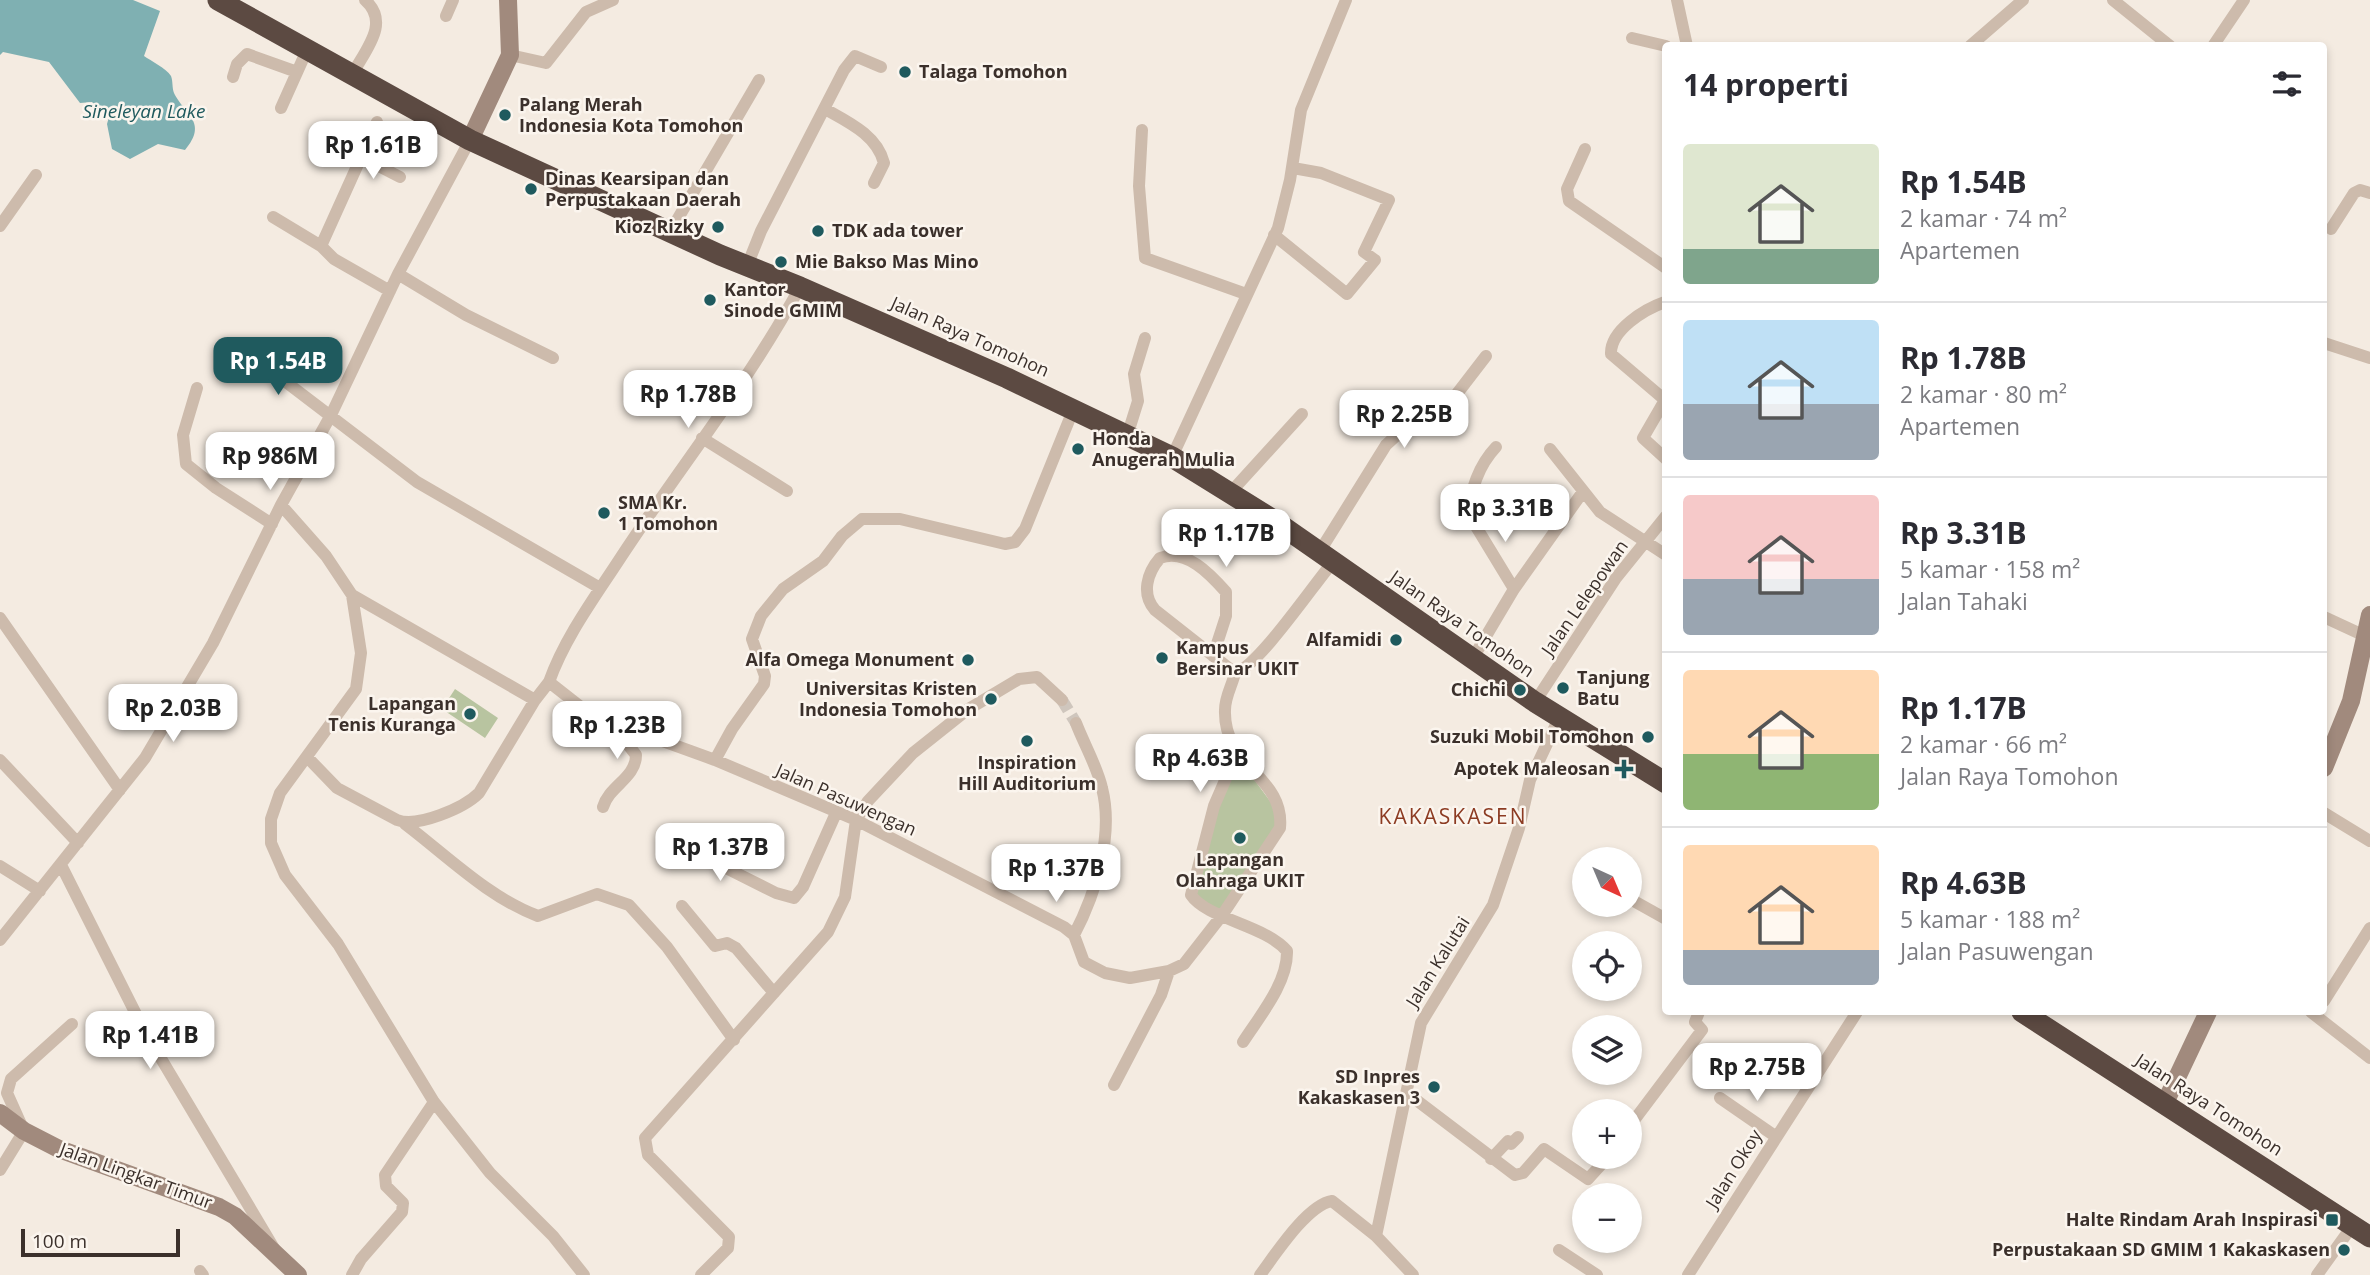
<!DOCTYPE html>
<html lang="id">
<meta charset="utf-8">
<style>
:root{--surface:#fff;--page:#f7f7f7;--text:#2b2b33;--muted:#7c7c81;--line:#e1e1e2;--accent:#1f5a5e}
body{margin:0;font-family:"Open Sans",sans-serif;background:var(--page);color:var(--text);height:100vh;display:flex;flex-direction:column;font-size:26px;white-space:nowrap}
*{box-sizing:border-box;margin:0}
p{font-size:23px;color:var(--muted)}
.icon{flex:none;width:38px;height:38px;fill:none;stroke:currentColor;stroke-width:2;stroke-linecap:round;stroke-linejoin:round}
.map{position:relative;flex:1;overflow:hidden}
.side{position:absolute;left:1662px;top:42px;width:665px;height:973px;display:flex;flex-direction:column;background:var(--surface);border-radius:7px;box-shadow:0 4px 10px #0003}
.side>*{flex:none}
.needle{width:46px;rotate:136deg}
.controls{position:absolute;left:1572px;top:847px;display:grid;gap:14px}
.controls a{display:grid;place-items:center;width:70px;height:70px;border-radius:50%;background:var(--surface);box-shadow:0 4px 10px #0003;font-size:35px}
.scale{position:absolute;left:21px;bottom:18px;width:159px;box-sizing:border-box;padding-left:7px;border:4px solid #3b302b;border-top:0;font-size:19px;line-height:24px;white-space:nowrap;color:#3b302b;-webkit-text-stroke:5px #fbf5ee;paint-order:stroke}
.price{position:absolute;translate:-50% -60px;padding:0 16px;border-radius:14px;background:#fff;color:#222;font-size:23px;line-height:46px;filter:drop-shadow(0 2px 4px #0008)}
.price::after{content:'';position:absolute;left:50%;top:42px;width:21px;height:16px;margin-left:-10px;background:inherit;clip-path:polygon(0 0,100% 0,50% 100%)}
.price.current{background:var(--accent);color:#fff}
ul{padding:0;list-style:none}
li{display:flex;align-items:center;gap:21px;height:175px;padding:0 21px}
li+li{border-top:2px solid var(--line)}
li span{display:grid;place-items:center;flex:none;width:196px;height:140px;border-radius:7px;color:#555}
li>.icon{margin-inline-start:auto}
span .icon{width:84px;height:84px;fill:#fffc;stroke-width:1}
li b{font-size:30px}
h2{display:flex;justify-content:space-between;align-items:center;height:84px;padding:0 21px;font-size:30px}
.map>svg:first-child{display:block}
</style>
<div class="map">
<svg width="2370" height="1275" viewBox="0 0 2370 1275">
<rect width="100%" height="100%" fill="#f4ebe1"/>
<path fill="#b8c4a0" d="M455,689L498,718L485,738L442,709Z
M1236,755L1281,816L1223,914L1195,902L1197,866Z"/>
<path fill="#7fb0b2" d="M0,0H133L160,11L144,56C151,61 166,68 171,76C173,81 172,88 174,93C184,114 209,122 185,150L158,144L130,159L112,149L107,124L109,117L104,112H95L98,108L92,102L80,103L49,62L3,52L0,55Z"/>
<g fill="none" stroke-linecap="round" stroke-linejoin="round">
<path stroke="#cfc6bd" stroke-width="12" stroke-dasharray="12 6" stroke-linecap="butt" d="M1062,700L1076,723"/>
<path stroke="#cdbbac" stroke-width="12" d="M1677,0L1687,46
M2113,0L2170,46
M446,16L453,0
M1632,38L1666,46
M1970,46L2023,0
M2213,46L2244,0
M510,55L546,63L586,12L613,0
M352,75C365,50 391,23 365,0
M233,77L237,64L247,54L297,72
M281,108L307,50
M825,109C848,122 877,135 884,163L874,183
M377,122L321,246L334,259L390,291
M1142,130L1139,186L1145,258L1246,294
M470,140L398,274L331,415L281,505L326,556L352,595L535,700L549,682
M1585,149L1567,189L1569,201L1666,268
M361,157L400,177
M273,217L321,246
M0,226L36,175
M2331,229L2354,193L2360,190L2370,193
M670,232L759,80
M1274,235L1347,294L1375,260L1364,252L1389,200L1321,173L1293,168
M747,266L761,231L844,70L855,56L881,67
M398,274L466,315L553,358
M800,287C749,382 680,467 621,557C595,597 565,637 549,682L591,715L715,760L856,820L1064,927L1074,935L1084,962L1105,973L1130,978L1169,971L1184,964L1223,914L1280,828C1285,776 1223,767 1225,710C1225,696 1232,686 1235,673C1258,667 1314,584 1333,562
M1665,302C1645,309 1610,330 1611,354L1665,400L1643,438L1666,459
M2324,343L2370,358
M243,354L282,379L417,482L600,588
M197,388L183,435L186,464L216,488L272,524
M1128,433L1138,401L1134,374L1145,338
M702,438L787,491
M1496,447C1479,465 1470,490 1469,515L1514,589
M1550,449L1600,512L1666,555
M1172,457L1278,228L1290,180L1301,110L1346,0
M1230,493L1302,414
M1320,551L1386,445L1409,424L1456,395L1486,356
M352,595L361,653L356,689L280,793L271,819V843L285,875L338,944L434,1102L490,1173L553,1236L584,1275
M2324,617L2365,636
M0,618L120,790
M1213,656L1226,616V592C1210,574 1186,548 1160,558C1147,573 1141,594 1155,610L1235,673
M1473,658L1514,589L1582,493
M1535,702L1616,578L1666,516
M600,722L626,742L636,755C636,778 609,786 603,807
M1236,755L1214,806L1191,895C1207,919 1265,925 1287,951C1288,983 1259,1017 1243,1042
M307,757L337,788L397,820C417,828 464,808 479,793L535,700
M0,760L78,843
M715,760L732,729L764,684L765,676L752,639L761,616L783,589L823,561L842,536L862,519H900L1005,544L1015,542L1025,529L1074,408
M2324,813L2370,841
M405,824C446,855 489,898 538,916L597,894L629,905L667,947L734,1040
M708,859L776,893L794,898L803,887L836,813
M61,865L144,1030L275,1250
M0,866L40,891
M1632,900L1666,919
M682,906L715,946L727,943L736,948L774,993
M1074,935C1096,893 1114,835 1102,788C1097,766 1084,744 1076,723
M0,940L145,758L213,643L281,505
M2324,1001L2370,928
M2311,1012L2370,1058
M1114,1085L1161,995L1169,971
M1407,1093L1515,1175L1523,1173L1544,1149L1588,1179L1608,1157
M1720,1098L1775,1136
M1629,1127L1702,1030L1695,1022L1699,1012
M1491,1159L1508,1141L1511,1144L1518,1137
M0,1170L24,1131L7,1093L11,1079L72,1024
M1376,1236L1421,1023L1493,905L1519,828L1530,780L1560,716
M1559,1250L1597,1275
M200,1271L203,1275
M352,1275L361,1259L402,1212L403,1203L386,1186L385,1175L434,1102
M701,1275L728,1248L729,1237L648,1155L645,1138L828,932L845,897L856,820L868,801L913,753L967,710L1019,679L1037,677L1062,700
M1260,1275C1275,1255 1307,1205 1332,1201L1376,1236L1413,1275
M1688,1275L1857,1012
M2317,1275L2353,1225"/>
<path stroke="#a18a7d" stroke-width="18" d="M470,140L510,55L508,0
M2324,768L2351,701L2370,615
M2165,1103L2208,1012
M0,1113L24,1131L59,1149L219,1207L235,1216L298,1275"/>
<path stroke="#5c4a42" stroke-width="21" d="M218,0L470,140L720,255L800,287L1007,378L1172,457L1275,521L1535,702L1666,783
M2022,1012L2370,1237"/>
</g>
<g fill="#1f5a5e" stroke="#fbf5ee" stroke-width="2.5">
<circle cx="905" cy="72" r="7"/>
<circle cx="505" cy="115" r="7"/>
<circle cx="531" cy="189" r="7"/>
<circle cx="718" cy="227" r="7"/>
<circle cx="818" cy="231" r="7"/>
<circle cx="781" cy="262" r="7"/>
<circle cx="710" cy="300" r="7"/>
<circle cx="1078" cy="449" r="7"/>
<circle cx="604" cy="513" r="7"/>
<circle cx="1396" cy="640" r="7"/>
<circle cx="1162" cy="658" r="7"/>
<circle cx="968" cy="660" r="7"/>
<circle cx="1563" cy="688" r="7"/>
<circle cx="1520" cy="690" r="7"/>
<circle cx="991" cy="699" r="7"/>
<circle cx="470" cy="714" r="7"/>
<circle cx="1648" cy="737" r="7"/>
<circle cx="1027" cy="741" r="7"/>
<path d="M1620.5 758.5h7v7h7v7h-7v7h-7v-7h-7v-7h7z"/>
<circle cx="1240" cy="838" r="7"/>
<circle cx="1434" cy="1087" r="7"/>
<rect x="2325" y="1213" width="14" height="14" rx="3.5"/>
<circle cx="2344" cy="1250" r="7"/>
</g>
<g text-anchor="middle" stroke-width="5" stroke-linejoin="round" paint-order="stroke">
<g font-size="18" font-weight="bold" fill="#3b302b" stroke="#fbf5ee" text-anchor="end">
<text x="919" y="78" text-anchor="start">Talaga Tomohon</text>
<text x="519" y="111" text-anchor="start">Palang Merah<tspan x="519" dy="21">Indonesia Kota Tomohon</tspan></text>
<text x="545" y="185" text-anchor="start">Dinas Kearsipan dan<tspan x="545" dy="21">Perpustakaan Daerah</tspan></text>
<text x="704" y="233">Kioz Rizky</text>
<text x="832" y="237" text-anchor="start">TDK ada tower</text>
<text x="795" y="268" text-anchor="start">Mie Bakso Mas Mino</text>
<text x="724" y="296" text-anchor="start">Kantor<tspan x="724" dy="21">Sinode GMIM</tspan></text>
<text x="1092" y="445" text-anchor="start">Honda<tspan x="1092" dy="21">Anugerah Mulia</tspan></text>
<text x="618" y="509" text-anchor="start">SMA Kr.<tspan x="618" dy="21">1 Tomohon</tspan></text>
<text x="1382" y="646">Alfamidi</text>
<text x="1176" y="654" text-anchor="start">Kampus<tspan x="1176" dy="21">Bersinar UKIT</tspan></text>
<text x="954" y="666">Alfa Omega Monument</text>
<text x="1577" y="684" text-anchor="start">Tanjung<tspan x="1577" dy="21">Batu</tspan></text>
<text x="977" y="695">Universitas Kristen<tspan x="977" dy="21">Indonesia Tomohon</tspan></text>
<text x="1506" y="696">Chichi</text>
<text x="456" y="710">Lapangan<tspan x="456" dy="21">Tenis Kuranga</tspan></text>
<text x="1634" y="743">Suzuki Mobil Tomohon</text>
<text x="1027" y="769" text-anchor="middle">Inspiration<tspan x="1027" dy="21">Hill Auditorium</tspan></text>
<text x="1610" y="775">Apotek Maleosan</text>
<text x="1240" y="866" text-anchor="middle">Lapangan<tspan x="1240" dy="21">Olahraga UKIT</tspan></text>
<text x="1420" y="1083">SD Inpres<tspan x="1420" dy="21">Kakaskasen 3</tspan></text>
<text x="2318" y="1226">Halte Rindam Arah Inspirasi</text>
<text x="2330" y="1256">Perpustakaan SD GMIM 1 Kakaskasen</text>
</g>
<g font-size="18" fill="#3b302b" stroke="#fbf5ee">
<text transform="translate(970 337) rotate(24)" y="6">Jalan Raya Tomohon</text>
<text transform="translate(1585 598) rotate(-55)" y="6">Jalan Lelepowan</text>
<text transform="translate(1462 624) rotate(35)" y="6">Jalan Raya Tomohon</text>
<text transform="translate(846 800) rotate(24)" y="6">Jalan Pasuwengan</text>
<text transform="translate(1438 962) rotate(-58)" y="6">Jalan Kalutai</text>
<text transform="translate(2209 1105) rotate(33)" y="6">Jalan Raya Tomohon</text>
<text transform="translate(1734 1169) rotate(-58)" y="6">Jalan Okoy</text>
<text transform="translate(136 1176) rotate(20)" y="6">Jalan Lingkar Timur</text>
</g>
<g font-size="19" font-style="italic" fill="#1f5a5e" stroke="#fbf5ee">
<text x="144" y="118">Sineleyan Lake</text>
</g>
<g font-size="21" letter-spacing="2" fill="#8c3b22" stroke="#fbf5ee">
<text x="1453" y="824">KAKASKASEN</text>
</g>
</g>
</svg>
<div class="controls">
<a><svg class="needle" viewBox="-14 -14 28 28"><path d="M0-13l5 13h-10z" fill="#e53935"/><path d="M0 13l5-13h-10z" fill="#7c7c81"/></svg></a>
<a><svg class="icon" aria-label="locate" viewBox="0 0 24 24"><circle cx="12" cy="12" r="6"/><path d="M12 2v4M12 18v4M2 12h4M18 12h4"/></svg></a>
<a><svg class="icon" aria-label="layers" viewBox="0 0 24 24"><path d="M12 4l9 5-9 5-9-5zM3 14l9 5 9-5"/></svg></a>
<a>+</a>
<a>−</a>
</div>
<div class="scale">100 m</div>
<b class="price" style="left:373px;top:181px">Rp 1.61B</b>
<b class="price current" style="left:278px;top:397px">Rp 1.54B</b>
<b class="price" style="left:688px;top:430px">Rp 1.78B</b>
<b class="price" style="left:1404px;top:450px">Rp 2.25B</b>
<b class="price" style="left:270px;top:492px">Rp 986M</b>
<b class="price" style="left:1505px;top:544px">Rp 3.31B</b>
<b class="price" style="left:1226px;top:569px">Rp 1.17B</b>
<b class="price" style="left:173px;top:744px">Rp 2.03B</b>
<b class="price" style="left:617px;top:761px">Rp 1.23B</b>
<b class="price" style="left:1200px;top:794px">Rp 4.63B</b>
<b class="price" style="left:720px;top:883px">Rp 1.37B</b>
<b class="price" style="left:1056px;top:904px">Rp 1.37B</b>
<b class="price" style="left:150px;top:1071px">Rp 1.41B</b>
<b class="price" style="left:1757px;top:1103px">Rp 2.75B</b>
<section class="side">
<h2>14 properti<svg class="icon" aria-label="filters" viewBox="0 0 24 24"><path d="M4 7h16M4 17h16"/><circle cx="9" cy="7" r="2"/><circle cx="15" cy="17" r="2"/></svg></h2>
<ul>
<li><span style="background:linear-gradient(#dfe7d0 75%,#7fa58c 0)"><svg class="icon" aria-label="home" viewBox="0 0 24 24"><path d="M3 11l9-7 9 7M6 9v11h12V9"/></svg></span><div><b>Rp 1.54B</b><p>2 kamar · 74 m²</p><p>Apartemen</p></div></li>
<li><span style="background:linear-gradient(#bfe0f5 60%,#9aa5b1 0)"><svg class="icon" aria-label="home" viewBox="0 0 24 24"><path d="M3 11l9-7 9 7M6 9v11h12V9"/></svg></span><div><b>Rp 1.78B</b><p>2 kamar · 80 m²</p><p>Apartemen</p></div></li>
<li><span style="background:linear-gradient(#f6c9c9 60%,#9aa5b1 0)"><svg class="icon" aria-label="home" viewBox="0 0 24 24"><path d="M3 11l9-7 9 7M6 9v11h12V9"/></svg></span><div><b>Rp 3.31B</b><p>5 kamar · 158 m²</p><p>Jalan Tahaki</p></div></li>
<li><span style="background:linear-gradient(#ffd9b3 60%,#8fb573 0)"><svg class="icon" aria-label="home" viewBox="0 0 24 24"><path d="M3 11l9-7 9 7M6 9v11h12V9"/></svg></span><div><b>Rp 1.17B</b><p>2 kamar · 66 m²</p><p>Jalan Raya Tomohon</p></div></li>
<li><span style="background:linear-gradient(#ffd9b3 75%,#9aa5b1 0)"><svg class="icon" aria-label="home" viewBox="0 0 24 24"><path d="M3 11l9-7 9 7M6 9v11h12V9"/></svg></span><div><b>Rp 4.63B</b><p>5 kamar · 188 m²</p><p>Jalan Pasuwengan</p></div></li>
</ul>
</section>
</div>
